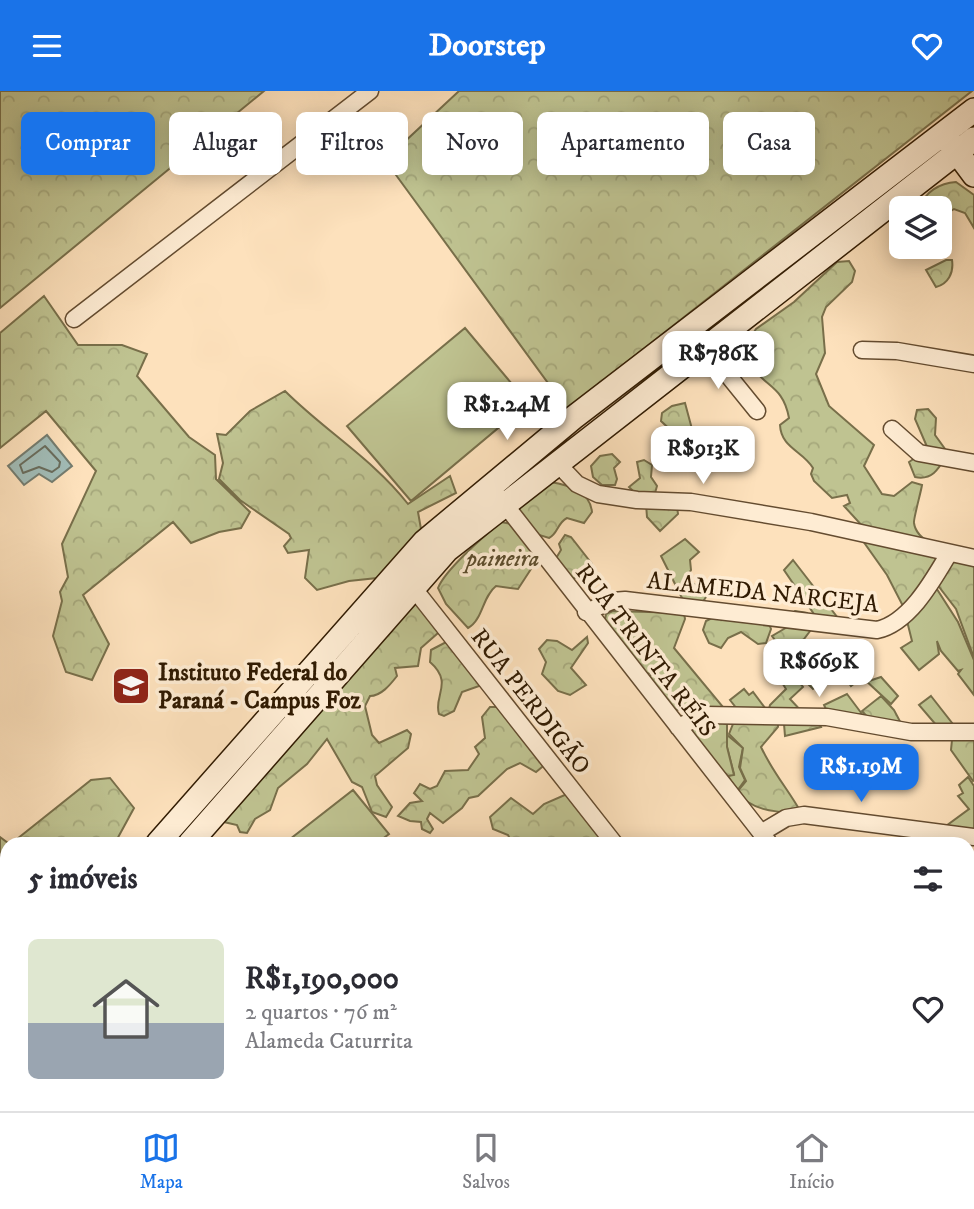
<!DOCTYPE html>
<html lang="pt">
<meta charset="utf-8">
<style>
:root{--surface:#fff;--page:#f2f2f3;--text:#2b2b33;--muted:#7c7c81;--line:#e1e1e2;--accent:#1a73e8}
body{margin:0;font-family:"IM FELL DW Pica",serif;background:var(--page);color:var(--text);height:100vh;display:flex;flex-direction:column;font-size:26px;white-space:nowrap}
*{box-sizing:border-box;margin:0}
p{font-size:23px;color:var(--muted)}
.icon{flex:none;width:38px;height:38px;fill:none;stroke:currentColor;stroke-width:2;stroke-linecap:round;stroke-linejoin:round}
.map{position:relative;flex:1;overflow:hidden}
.drawer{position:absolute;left:0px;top:746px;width:975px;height:275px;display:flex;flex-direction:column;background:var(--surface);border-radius:21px 21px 0 0;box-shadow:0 4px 18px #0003}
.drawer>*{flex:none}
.guide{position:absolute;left:21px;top:21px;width:933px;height:63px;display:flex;gap:14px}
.controls{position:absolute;left:889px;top:105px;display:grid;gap:14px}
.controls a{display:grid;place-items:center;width:63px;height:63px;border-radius:10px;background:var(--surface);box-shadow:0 4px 18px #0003;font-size:35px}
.price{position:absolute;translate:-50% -60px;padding:0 16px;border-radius:14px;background:#fff;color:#222;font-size:23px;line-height:46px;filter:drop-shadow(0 2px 4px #0008)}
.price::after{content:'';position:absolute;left:50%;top:42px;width:21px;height:16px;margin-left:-10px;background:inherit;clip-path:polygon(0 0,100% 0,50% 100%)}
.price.selected{background:var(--accent);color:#fff}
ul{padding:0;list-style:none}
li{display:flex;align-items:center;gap:21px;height:175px;padding:0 28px}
li span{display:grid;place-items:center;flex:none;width:196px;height:140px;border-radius:10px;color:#555}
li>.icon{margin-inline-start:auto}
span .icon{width:84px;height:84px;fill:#fffc;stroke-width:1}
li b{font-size:30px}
h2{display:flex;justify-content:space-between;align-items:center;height:84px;padding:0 28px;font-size:30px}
.chip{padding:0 24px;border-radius:10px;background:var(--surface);box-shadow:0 4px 18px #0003;font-size:24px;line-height:63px}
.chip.selected{background:var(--accent);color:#fff}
header{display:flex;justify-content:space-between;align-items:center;height:91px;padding:0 28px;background:var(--accent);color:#fff;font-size:32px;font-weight:700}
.dock{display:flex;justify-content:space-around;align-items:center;height:98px;border-top:2px solid var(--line);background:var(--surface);font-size:19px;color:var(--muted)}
.dock a{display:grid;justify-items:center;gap:4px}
.dock .selected{color:var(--accent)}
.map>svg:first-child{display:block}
</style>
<header><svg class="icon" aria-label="menu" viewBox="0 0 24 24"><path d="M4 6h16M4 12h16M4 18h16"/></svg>Doorstep<svg class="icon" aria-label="heart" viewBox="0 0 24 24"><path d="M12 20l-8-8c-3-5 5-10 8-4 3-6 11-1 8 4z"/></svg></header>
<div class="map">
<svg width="974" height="1020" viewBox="0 0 974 1020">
<defs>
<pattern id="forest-crowns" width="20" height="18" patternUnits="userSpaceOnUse" patternTransform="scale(1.75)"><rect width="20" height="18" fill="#bfc391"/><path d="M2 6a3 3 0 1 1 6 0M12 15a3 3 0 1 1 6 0" fill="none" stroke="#a5a77b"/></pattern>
</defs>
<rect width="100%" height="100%" fill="#fde1bc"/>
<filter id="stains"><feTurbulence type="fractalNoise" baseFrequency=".00286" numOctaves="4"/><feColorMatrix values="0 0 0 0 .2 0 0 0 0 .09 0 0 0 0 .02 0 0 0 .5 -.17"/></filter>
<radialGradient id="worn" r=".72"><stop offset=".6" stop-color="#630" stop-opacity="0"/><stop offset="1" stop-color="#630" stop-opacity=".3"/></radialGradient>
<path fill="#bfc391" stroke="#786f4a" stroke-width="2" d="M465,237L528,312L411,410L347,335Z
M685,448L699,461L690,469L691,479L686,487L708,503L702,512L684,511L661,465Z
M793,469L841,531L816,526L784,479Z
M933,492L958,531L974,569V604L958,583L961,579L958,580L941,560L937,550L939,563L919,579L901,557L912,550L906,526Z
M844,552H866L869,559L855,570L869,590L881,586L898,605L891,613L863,587L841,560L831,565L829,559Z
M841,561L861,587L851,595L838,577L828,580L830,584L813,598L805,590L824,578L817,575Z
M744,598L749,604L753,601L768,621L741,623L730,609Z
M847,603L862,623L829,625L824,614Z
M931,605L956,637L937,635L919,614Z
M727,644L743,657L739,676L745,689L737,700L728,685L734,683L727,656Z
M968,686L974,695V740L946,735L969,718L958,705L963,702L959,694Z
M353,699L389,743L377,752H285Z"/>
<path fill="url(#forest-crowns)" stroke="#786f4a" stroke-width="2" d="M0,0H264L0,217Z
M459,0H972L567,318L385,69Z
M956,91L974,104V137L965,122L954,118L940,127V117H920C924,101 940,92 956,91Z
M946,169H952C954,182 948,193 936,196L926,179Z
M849,170L855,180L852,191L826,216L822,226L825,262L816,283L829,315L874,354L864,375L882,403L894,405L912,391L922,394C921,401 913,429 914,432C917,455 956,461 974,467V567L956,518L936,492L905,519L887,484L863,450L866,439L844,415L850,412L847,404L832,407L814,390L811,383L813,377C803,360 781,357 780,334L789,327C783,294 765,297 749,272V249L756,238L794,211L837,171Z
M44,205L78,254H122L147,263L137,285L189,346L215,364L216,388L250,421L241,437L219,441L191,452L173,431L83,504L109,553L92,589L66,581L53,545L62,510L60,501L68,486L62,453L96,380L46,320L0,357V242Z
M285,300C325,340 373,368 408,413L450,385L456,402L418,421L421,438L377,487L349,490L317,499L305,487L309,459L288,462L284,455L291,447L289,443L240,409L219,388L223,372L217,343L226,344L250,320Z
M685,312L692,338L678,346L661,330L662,322L672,315Z
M928,318L936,327L935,344L948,362C940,375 934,390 915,386L909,371L928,358L915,328L917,319Z
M612,363L620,371L614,377L617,388L615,394H602L593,386L591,375L600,365Z
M644,369L652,374L651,386L657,395L655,402L677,416L678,423L660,440L647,426L646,413L629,396L640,387L637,371Z
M550,391C569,394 590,400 592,421L584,432L567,427C557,432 558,443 549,447L536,443L516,417Z
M501,431L512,433L534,462L533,475L518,498L496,495C482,506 483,529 468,537L446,513L438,497C445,479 484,445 501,431Z
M565,444L571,446L592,473L594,478L580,487H568L555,469L561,459L559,453Z
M415,511L438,529V542L421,557L418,575L395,577L397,585C390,594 381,605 370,605L365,615L372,644L379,652L407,639L411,643L408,657L375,685L377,694L392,716L386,726L372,721L362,696L352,691L327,648L307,673L278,697L270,719L255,728L247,742L240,741L237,734L224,731L219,723L321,614L338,606L347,580Z
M613,520L684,522L685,528L674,557L728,622L667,618L643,588L657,581L639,584L604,535L606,523Z
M795,520L807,522L813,536L804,548L783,560L772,545L789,535V527Z
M718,524L769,533L771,538L766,552L758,553L741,541L728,547L721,557L709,552L703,539L706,530Z
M587,546L588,552L571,577L586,594L570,604L558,600L542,583L546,571L539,558L547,549L557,550L572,559Z
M450,549L479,582V595L462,601L454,620L444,625L439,623C433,605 454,592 430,571L431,559Z
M788,577L803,596L790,608L803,622L813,621L821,636L785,645L784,633L769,618L770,614L786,598L778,585Z
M881,605L894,619L904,638L871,630L862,620Z
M490,616H499L516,630L518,643L547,672L536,681L520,672L507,678L478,705L469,707L462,717L443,732L430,722L427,728L433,738L430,742L422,738L421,731L410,730L398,725L410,712L422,710L414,702L420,693L430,698L437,695L445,680L468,679L479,663L475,656L485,647L482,626Z
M705,628L727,633V656L734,684L728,685L698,665L684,634Z
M742,629L778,632V636L761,656C773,682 788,698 802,723C779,721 752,721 737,701L746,690L740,677L743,657L729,643L733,633Z
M974,646V689L973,690L951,659L952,649Z
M110,687L134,717L115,752H12L91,689Z
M567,703L612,752H512L508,744L493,738L490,726L511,707L533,723L544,713Z
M0,746L8,752L7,853L0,848Z
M968,944L974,945V1008L968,1001Z
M7,988V1013H64L72,1020H0V999Z
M307,1013H373L378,1016L377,1020H312Z
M378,1013H428L430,1020H384Z
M437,1013H557L553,1020H434Z"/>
<path fill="#a1bcb7" stroke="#747c6f" stroke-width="2" d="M47,344L72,375L52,391L39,383L24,394L8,375Z"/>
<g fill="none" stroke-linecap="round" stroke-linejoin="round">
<path stroke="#696c5c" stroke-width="2" d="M45,355L60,371L59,376L52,381L39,376L23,382L20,374Z"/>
<defs>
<path id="street" d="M74,228L370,0
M706,257L757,320
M862,259L897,260L974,273
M892,338L919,362L974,372
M558,373L577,393L598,403L637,409L691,411L811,431L974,467
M499,406L769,752
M408,490L614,752
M586,521L612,510L625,509L877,539C909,532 932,491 948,464
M678,636L704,624L827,626L911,641H974
M761,742L786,727L804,724L974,746
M968,843L974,844
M968,938H974
M968,1007L974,1015
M818,1013L824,1020"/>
<path id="secondary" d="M948,49L974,84
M158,752L424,451L573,327L974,19
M190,752L447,459L974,48
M0,872L7,880
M0,930L7,921
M0,976L7,967
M76,1013L81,1020
M115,1013L120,1020"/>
</defs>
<use href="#street" stroke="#644c30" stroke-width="19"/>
<use href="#secondary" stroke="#311b02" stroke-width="26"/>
<use href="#street" stroke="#feecd3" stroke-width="16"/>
<use href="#secondary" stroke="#feecd3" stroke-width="23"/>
</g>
<defs>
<symbol id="university-square" viewBox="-11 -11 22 22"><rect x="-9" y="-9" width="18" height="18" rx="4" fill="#8f2418" stroke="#feecd3"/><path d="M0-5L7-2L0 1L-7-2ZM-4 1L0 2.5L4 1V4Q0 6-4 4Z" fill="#fff"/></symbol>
</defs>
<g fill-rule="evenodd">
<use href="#university-square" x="109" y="573" width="44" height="44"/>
</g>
<g text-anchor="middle" stroke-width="7" stroke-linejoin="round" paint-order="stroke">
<g font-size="24" font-style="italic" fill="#5c4d2d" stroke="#feecd3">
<text x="503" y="475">paineira</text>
</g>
<g font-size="24" fill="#311b02" stroke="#feecd3">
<text transform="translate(763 501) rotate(6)" y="8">ALAMEDA NARCEJA</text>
<text transform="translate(646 559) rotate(52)" y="8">RUA TRINTA RÉIS</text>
<text transform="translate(531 610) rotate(52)" y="8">RUA PERDIGÃO</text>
</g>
<g font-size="24" font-weight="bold" fill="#311b02" stroke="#feecd3" text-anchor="start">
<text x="158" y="589">Instituto Federal do<tspan x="158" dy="28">Paraná - Campus Foz</tspan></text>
</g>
</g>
<rect width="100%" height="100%" filter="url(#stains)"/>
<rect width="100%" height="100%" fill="url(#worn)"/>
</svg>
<div class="controls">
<a><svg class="icon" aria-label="layers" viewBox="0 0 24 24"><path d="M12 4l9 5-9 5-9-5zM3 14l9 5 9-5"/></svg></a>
</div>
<b class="price" style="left:718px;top:300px">R$786K</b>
<b class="price" style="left:507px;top:351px">R$1.24M</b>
<b class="price" style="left:703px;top:395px">R$913K</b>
<b class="price" style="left:819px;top:608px">R$669K</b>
<b class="price selected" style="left:861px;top:713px">R$1.19M</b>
<div class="guide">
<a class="chip selected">Comprar</a>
<a class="chip">Alugar</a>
<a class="chip">Filtros</a>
<a class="chip">Novo</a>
<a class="chip">Apartamento</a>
<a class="chip">Casa</a>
</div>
<section class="drawer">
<h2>5 imóveis<svg class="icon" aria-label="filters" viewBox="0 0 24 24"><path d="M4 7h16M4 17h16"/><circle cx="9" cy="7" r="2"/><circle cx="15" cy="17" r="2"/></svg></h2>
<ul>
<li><span style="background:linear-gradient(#dfe7d0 60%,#9aa5b1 0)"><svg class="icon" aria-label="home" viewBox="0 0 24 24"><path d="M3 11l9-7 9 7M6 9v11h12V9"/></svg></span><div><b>R$1,190,000</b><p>2 quartos · 76 m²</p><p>Alameda Caturrita</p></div><svg class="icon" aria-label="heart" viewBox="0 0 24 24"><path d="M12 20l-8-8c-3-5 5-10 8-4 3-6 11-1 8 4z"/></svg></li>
</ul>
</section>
</div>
<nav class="dock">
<a class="selected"><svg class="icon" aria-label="map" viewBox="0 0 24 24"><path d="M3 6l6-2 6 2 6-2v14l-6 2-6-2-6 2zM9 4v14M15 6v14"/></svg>Mapa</a>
<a><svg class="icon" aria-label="saved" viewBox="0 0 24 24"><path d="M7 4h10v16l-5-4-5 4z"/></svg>Salvos</a>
<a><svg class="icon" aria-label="home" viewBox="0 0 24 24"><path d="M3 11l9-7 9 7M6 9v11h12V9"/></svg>Início</a>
</nav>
